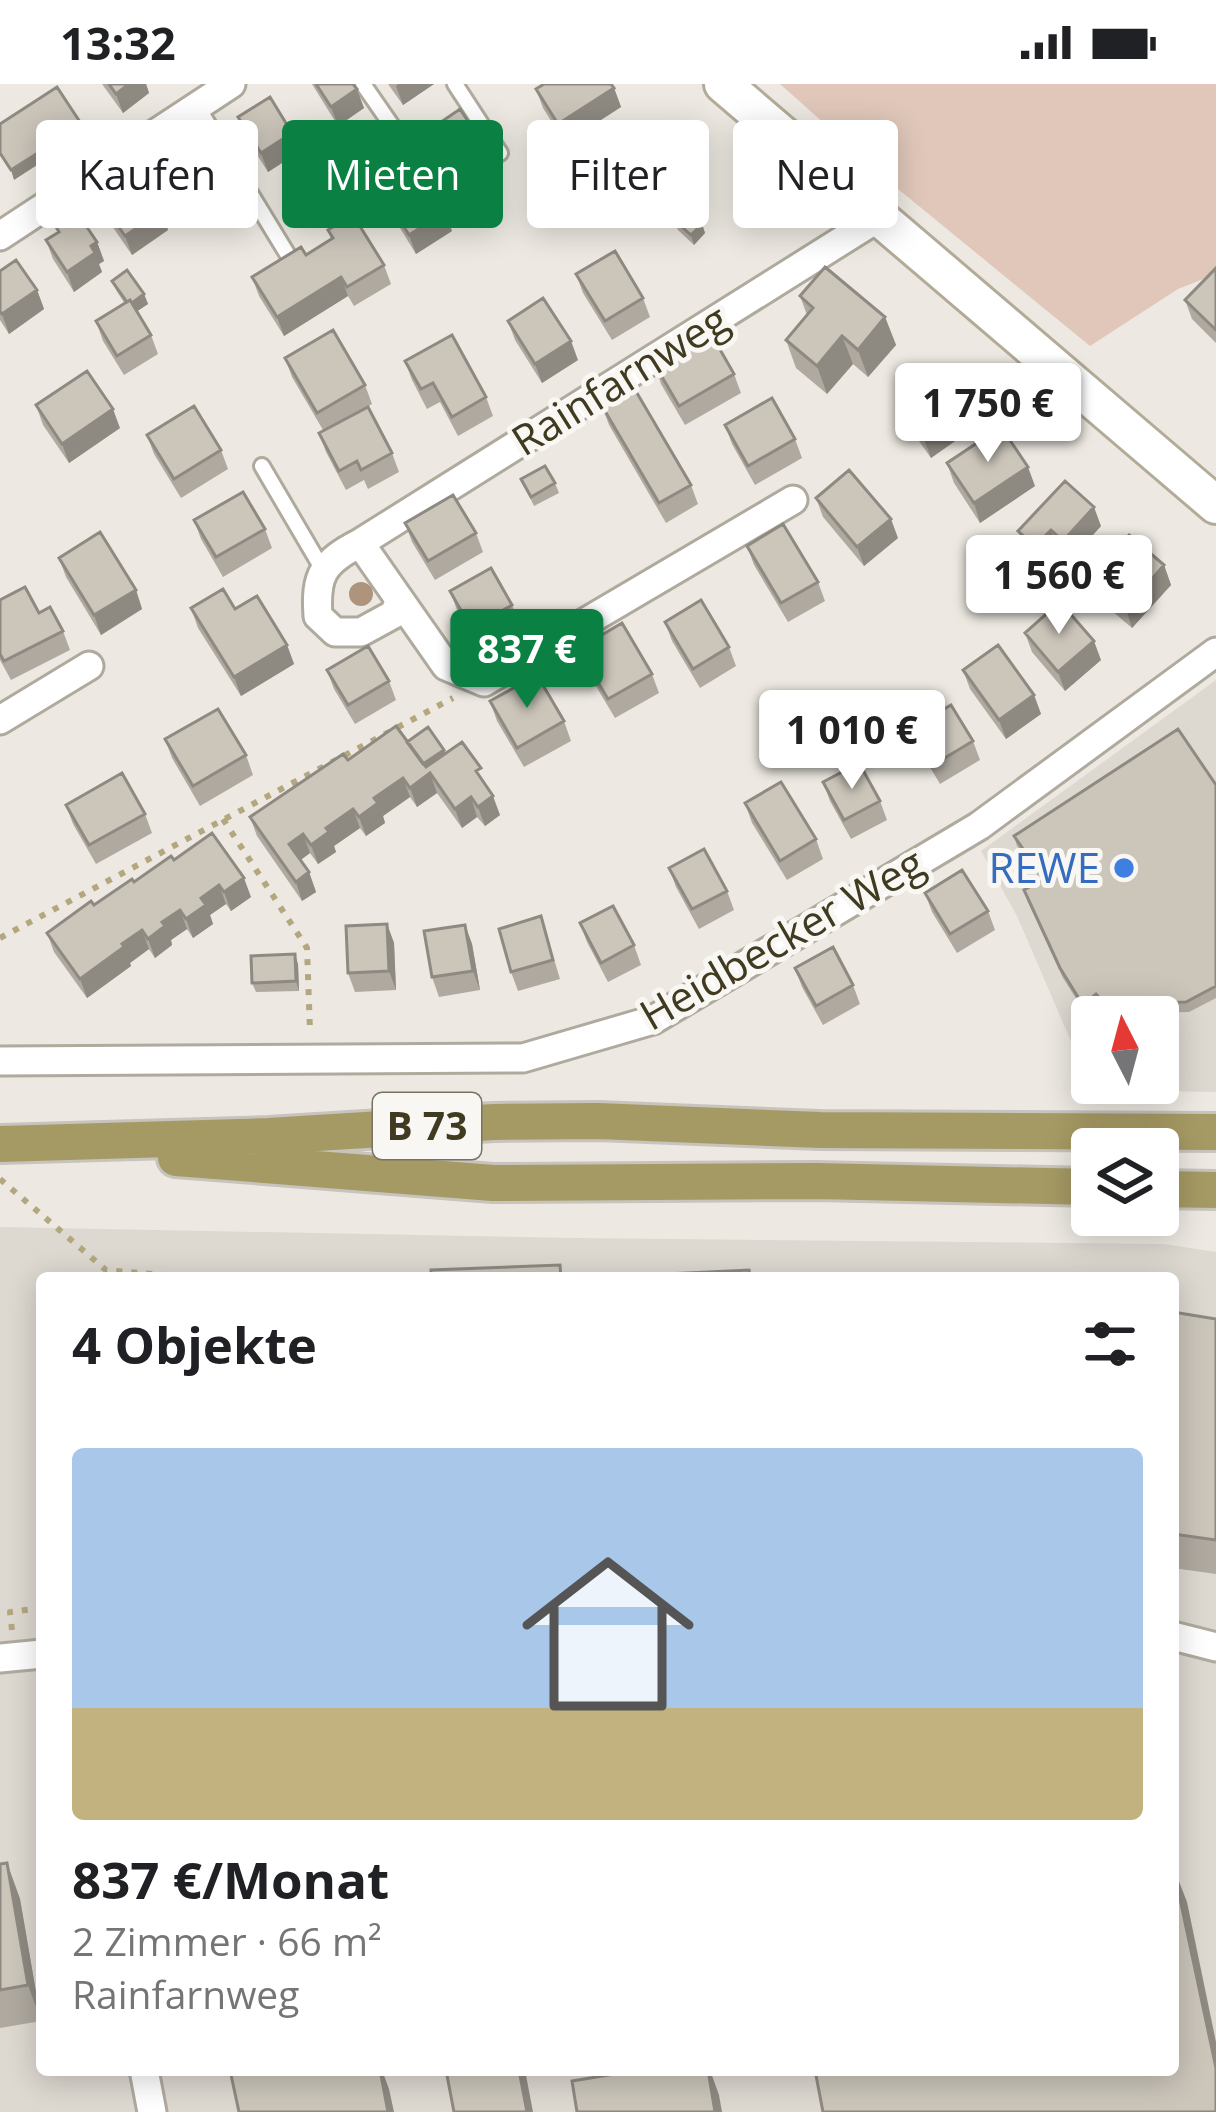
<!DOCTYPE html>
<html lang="de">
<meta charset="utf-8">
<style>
:root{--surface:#fff;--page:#f6f6f6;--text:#202124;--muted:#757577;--accent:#0b8043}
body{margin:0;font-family:"Open Sans",sans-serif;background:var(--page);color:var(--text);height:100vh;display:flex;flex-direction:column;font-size:45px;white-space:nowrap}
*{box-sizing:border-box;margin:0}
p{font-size:39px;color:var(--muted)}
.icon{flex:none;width:66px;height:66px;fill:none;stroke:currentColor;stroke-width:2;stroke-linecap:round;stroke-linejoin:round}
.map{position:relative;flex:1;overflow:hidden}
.drawer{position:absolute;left:36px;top:1188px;width:1143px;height:804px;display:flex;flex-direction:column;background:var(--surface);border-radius:12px;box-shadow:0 6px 30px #0003}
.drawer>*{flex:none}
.banner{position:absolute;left:36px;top:36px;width:1146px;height:108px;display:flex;gap:24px}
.needle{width:78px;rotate:354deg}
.buttons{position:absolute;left:1071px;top:912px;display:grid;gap:24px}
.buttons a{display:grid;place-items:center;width:108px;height:108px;border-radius:12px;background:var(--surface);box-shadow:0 6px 30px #0003;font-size:60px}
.price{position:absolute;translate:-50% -102px;padding:0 27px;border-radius:12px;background:#fff;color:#222;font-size:39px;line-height:78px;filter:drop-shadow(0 3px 6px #0008)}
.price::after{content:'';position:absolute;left:50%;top:72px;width:36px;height:27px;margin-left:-18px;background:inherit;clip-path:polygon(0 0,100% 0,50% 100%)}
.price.on{background:var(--accent);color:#fff}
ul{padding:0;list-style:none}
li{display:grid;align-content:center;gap:24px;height:636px;padding:0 36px}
li span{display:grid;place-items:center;height:372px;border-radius:12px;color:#555}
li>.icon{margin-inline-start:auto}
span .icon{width:216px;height:216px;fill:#fffc;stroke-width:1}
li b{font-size:51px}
h2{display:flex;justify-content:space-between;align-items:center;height:144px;padding:0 36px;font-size:51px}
.chip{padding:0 42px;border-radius:12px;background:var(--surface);box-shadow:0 6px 30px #0003;font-size:42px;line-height:108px}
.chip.on{background:var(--accent);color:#fff}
.status{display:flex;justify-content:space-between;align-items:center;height:84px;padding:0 60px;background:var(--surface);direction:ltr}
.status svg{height:33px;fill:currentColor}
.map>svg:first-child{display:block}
</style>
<div class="status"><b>13:32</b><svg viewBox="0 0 49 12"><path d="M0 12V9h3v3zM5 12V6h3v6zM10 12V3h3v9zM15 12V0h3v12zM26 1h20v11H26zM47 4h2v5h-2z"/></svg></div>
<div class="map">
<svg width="1216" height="2028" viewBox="0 0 1216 2028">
<rect width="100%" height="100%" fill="#ede9e2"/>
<path fill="#ddd8d0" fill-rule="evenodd" d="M1216,596V1008L1092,1006L1017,832L981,767ZM1092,933H1158V999H1092Z
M0,1143L575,1154L1164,1160L1216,1168V2028H0ZM42,1194H1173V1986H42Z"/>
<path fill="#e0c7ba" d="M780,0H1216V190L1178,205L1090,262L898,105Z"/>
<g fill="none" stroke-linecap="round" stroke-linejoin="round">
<defs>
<path id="lane" d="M363,0L435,104
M455,0L500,69
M197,22L294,181
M262,382L323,486"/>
<path id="street" d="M0,152L231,0
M793,416L484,598L446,582L360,459L881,132
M360,459C323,478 315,491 318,532L335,548H361L394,530L399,518
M0,636L89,582
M0,977L523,974L653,936L979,742L1216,568
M1173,1552L1216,1563
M0,1574L42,1570
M144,1986L152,2028"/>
<path id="secondary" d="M723,0L1216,421"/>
<path id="primary" d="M0,1060L269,1052L494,1038L598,1037L820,1046L1216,1048
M176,1074L493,1099L816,1097L1092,1103
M1158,1105L1216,1106"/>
</defs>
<use href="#lane" stroke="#afaa9d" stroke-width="20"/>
<use href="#street" stroke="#afaa9d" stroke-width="33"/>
<use href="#secondary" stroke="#b2ab97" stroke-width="42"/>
<use href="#primary" stroke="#c6c4bc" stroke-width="42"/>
<path stroke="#b3a780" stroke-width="6" stroke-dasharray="6 9" stroke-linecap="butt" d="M223,735L307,864L310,947
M0,854L453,614
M0,1095L106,1186L197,1194
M12,1546L10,1528L42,1524"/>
<use href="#lane" stroke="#fff" stroke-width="14"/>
<use href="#street" stroke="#fff" stroke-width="27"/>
<use href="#secondary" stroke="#fff" stroke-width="36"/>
<use href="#primary" stroke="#a69a64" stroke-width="36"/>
</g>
<circle fill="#ae947c" cx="361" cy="510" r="12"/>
<path fill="#afa9a0" d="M102,0H146L149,9L123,29Z
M312,0H353L364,24L338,42Z
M388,0H434L403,21Z
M614,4L621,23L565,59L543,24L536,5Z
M238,33L292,49L299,68L268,88L245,52Z
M425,49L500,95L466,118L432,68Z
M172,77L226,93L233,113L204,132L179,97Z
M634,78L693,110L669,138L651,124L644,105L647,102L641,97Z
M385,112L452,147L416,170L392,131Z
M103,120L161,127L168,146L132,171L110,139Z
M674,136L702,140L705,149L694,161L678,146Z
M55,141L97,158L104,177L99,180L102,188L74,208L53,175L46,156L58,149Z
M328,146L384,181L391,200L354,222L348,212L284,252L259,212L252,193L306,171L331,155Z
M1216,184V259L1192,235L1185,216Z
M0,187L37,206L44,225L9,250L0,236Z
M576,190L643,214L650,233L612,256L583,209Z
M112,197L144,210L148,220L137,227L151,251L158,270L124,291L103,257L96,237L125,220L116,206Z
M800,212L885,233L896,261L868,293L853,280L827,310L796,284L786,256L807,231Z
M508,237L578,276L542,299L515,256Z
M285,274L365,301L372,320L361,327L392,369L399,388L368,405L364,396L346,406L326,368L319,349L323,346L292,293Z
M405,277L486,313L493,332L458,352L440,318L427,325L412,296Z
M655,281L734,290L741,309L685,341L661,300Z
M897,317L965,326L972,345L931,374L904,336Z
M36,321L120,344L69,379L43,341Z
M602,322L691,401L698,420L666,439L609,341Z
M725,341L795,355L802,374L755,401L732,360Z
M147,351L221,366L228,385L181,414L154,370Z
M947,379L1035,402L980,439L954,399Z
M521,395L555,399L559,409L534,422Z
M816,414L898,454L864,482L823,433Z
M194,436L265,445L272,464L223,493L201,455Z
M405,439L476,449L483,468L435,496L412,458Z
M1101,442L1070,476L1058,465L1042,482L1025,466L1018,447Z
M747,462L818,498L825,517L788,538L754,481Z
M59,474L136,506L142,525L101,551L66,493Z
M1164,481L1171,501L1132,544L1097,514L1090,495Z
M450,507L512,521L519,540L478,563L457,526Z
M0,516L39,529L63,547L70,566L11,596L0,576Z
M191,524L287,561L294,580L241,612L198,544Z
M665,538L729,563L736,582L700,604L672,557Z
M1025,549L1101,576L1065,607L1032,568Z
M578,565L652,590L659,609L615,634L585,584Z
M327,586L389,597L396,616L355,640L334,605Z
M963,586L1034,611L1041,630L1006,655L970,605Z
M490,617L564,637L571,657L524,683L497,637Z
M911,644L973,657L980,676L940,700L918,663Z
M165,655L246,671L253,691L200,722L172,674Z
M407,658L444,666L446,669L487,704L500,731L485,742L477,733L462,744L437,709L417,723L410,713L383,732L385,739L366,752L360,744L334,762L336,768L318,780L310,769L301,776L309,788L316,808L302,817L257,752L250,733L348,676Z
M823,698L880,717L887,736L851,755L830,717Z
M1216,701V914L1189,928L1109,930L1100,920L1086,930L1063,894L1027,816L1042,797L1017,762L1014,752Z
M745,719L816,755L823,775L787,796L752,739Z
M66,721L145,730L152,749L96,780L73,740Z
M174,776L251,813L231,827L226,820L210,831L213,840L193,854L187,845L171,856L172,861L155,874L149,865L130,879L131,882L87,914L54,868L47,849Z
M669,784L727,807L734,826L699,845L676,803Z
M925,809L988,827L995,846L957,869L932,828Z
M541,832L560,895L518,907L511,888Z
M580,839L634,861L641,881L608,898L587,858Z
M387,840L394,859L396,906L355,908L348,889Z
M465,841L472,860L480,906L439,913L432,893Z
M298,880L299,907L256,908L252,899Z
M795,884L853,901L860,920L823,941L802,903Z
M1173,1228L1216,1235V1490L1173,1484Z
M7,1779L20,1815L41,1937L0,1944V1780Z"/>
<path fill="#8e8a82" d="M129,0H146L149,9L123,29L116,10Z
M398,0H434L403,21L396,2Z
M614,4L621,23L565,59L558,40Z
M357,5L364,24L338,42L331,23Z
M82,41L85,50L14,96L11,86Z
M292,49L299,68L268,88L261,69Z
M356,57L360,67L347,76L343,66Z
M493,76L500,95L466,118L459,99Z
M686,91L693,110L669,138L662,119Z
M226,93L233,113L204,132L197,113Z
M161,127L168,146L132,171L125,152Z
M445,128L452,147L416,170L409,151Z
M702,140L705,149L694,161L691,151Z
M97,158L104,177L99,180L102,188L74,208L67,188L91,162Z
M341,193L348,212L284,252L277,233Z
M37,206L44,225L9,250L2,230Z
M144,210L148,220L133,230L129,220Z
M885,233L896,261L868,293L858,266Z
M842,252L853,280L827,310L817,282Z
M571,257L578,276L542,299L535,280Z
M113,325L120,344L69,379L62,360Z
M965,326L972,345L931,374L924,355Z
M1028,383L1035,402L980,439L974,419Z
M1094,423L1101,442L1070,476L1063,457Z
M891,435L898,454L864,482L857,463Z
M1051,446L1058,465L1042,482L1035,462Z
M1164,481L1171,501L1132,544L1126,525Z
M136,506L142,525L101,551L94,531Z
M1094,557L1101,576L1065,607L1058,588Z
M287,561L294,580L241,612L234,593Z
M1034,611L1041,630L1006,655L999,636Z
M444,666L448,675L425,691L421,682Z
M430,689L437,709L417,723L410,704Z
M403,694L410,713L383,732L385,739L366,752L359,733L374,714Z
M493,712L500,731L485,742L478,723Z
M471,713L477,733L462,744L455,725Z
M353,725L360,744L334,762L336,768L318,780L311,761L326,744Z
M303,750L310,769L296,779L289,760Z
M309,788L316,808L302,817L296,798Z
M244,794L251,813L231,827L224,808Z
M219,801L226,820L210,831L213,840L193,854L186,835L201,814Z
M180,826L187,845L171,856L172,861L155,874L148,855L162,838Z
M387,840L394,859L396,906L389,887Z
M465,841L472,860L480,906L473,887Z
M142,846L149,865L130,879L131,882L87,914L80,895Z
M295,870L298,880L299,907L296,897Z
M1096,910L1100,920L1086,930L1083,921Z
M7,1779L20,1815L41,1937L28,1901Z
M1173,1782L1187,1818L1216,1958V1984Z
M380,1986H382L389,2005L394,2028H388Z
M519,1986H525L533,2028H527Z
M708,1986H710L719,2011L722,2028H715Z"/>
<path fill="#cbc5ba" stroke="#8e8a82" stroke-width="3" d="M109,0H129L116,10Z
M316,0H353L357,5L331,23Z
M544,0H611L614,4L558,40L536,5Z
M57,3L82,41L11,86L0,69V40Z
M270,13L292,49L261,69L238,33Z
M460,25L493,76L459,99L425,49Z
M344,39L356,57L343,66L331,48Z
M201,57L226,93L197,113L172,77Z
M649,60L686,91L662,119L644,105L653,95L634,78Z
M421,89L445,128L409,151L385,112Z
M140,95L161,127L125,152L103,120Z
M685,124L702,140L691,151L674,136Z
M76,127L97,158L91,162L95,169L67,188L46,156L59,148L55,141Z
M353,131L384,181L347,203L341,193L277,233L252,193L301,163L306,171L333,154L328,146Z
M615,167L643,214L605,237L576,190Z
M16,176L37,206L2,230L0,227V187Z
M825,183L885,233L858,266L842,252L817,282L786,256L813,224L800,212Z
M1216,184V246L1185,216Z
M127,186L144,210L132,219L130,216L127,218L112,197Z
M543,214L571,257L535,280L508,237Z
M130,216L151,251L117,272L96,237Z
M333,246L365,301L317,329L285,274Z
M710,248L734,290L679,322L655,281Z
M452,251L486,313L452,333L433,299L421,305L405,277Z
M87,287L113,325L62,360L36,321Z
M938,287L965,326L924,355L897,317Z
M634,304L691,401L659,419L602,322Z
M772,314L795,355L748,382L725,341Z
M194,322L221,366L174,395L147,351Z
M368,323L392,369L361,386L357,377L339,387L319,349Z
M1001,343L1028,383L974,419L947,379Z
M545,382L555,399L531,413L521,395Z
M849,386L891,435L857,463L816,414Z
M1065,397L1094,423L1063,457L1051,446L1035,462L1018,447Z
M243,408L265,445L216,473L194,436Z
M453,411L476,449L428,477L405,439Z
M783,440L818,498L781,519L747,462Z
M100,448L136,506L94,531L59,474Z
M1129,451L1164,481L1126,525L1090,495Z
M491,484L512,521L471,544L450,507Z
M25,503L39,529L50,523L63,547L4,577L0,570V516Z
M223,505L235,525L257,512L287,561L234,593L191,524Z
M701,516L729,563L693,585L665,538Z
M1060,518L1094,557L1058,588L1025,549Z
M622,539L652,590L608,615L578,565Z
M998,561L1034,611L999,636L963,586Z
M368,562L389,597L348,621L327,586Z
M537,591L564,637L517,664L490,617Z
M951,621L973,657L933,681L911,644Z
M218,625L246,671L193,702L165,655Z
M396,642L426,683L462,658L481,684L476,687L493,712L478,723L471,713L455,725L430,689L410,704L403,694L374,714L378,719L359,733L353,725L326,744L329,748L311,761L303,750L289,760L309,788L296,798L250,733L343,670L348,676Z
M428,643L444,666L423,680L407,658Z
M1178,645L1216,701V902L1186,918L1105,920L1096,910L1083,921L1060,884L1024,806L1044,795L1014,752Z
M859,679L880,717L844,736L823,698Z
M122,689L145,730L89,761L66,721Z
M781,698L816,755L780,777L745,719Z
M212,749L244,794L224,808L219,801L201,814L206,821L186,835L180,826L162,838L165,842L148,855L142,846L122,860L124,863L80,895L47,849L91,817L94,821L132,795L134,798L171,772L174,776Z
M704,765L727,807L692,825L669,784Z
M962,786L988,827L950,850L925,809Z
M613,822L634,861L601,879L580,839Z
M541,832L553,876L511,888L499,845Z
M387,840L389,887L348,889L346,842Z
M465,841L473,887L432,893L424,847Z
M833,863L853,901L816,922L795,884Z
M295,870L296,897L252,899L251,872Z
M560,1181L561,1194H431V1186Z
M749,1186L750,1194H626V1192Z
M1173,1228L1216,1235V1456L1173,1450Z
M7,1779L28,1901L0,1906V1780Z
M1173,1782L1216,1984V2028H823L815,1986H1173Z
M230,1986H380L388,2028H239Z
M446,1986H519L527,2028H454Z
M639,1986H708L715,2028H577L572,1997Z"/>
<circle fill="#3f7fe0" stroke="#f9f7f3" stroke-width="4.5" cx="1124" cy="784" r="12"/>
<g text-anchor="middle" stroke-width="10" stroke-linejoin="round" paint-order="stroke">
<rect fill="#f9f7f3" stroke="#787360" stroke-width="3" x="373" y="1009" width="108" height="66" rx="9"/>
<g font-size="39" font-weight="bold" fill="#403a21">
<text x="427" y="1056">B 73</text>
</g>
<g font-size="42" fill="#403a21" stroke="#f9f7f3">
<text transform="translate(620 296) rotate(-32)" y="15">Rainfarnweg</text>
<text transform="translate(782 855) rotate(-30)" y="15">Heidbecker Weg</text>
</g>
<g font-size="42" fill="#366cbe" stroke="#f9f7f3" text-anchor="end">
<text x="1100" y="799">REWE</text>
</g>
</g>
</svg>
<div class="buttons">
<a><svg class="needle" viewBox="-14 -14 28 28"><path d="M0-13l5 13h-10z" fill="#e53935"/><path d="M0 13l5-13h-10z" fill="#757577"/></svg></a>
<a><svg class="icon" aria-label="layers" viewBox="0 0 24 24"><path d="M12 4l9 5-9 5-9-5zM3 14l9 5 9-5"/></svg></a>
</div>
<b class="price" style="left:988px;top:381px">1 750 €</b>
<b class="price" style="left:1059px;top:553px">1 560 €</b>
<b class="price on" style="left:527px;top:627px">837 €</b>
<b class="price" style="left:852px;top:708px">1 010 €</b>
<div class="banner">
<a class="chip">Kaufen</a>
<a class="chip on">Mieten</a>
<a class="chip">Filter</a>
<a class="chip">Neu</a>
</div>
<section class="drawer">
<h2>4 Objekte<svg class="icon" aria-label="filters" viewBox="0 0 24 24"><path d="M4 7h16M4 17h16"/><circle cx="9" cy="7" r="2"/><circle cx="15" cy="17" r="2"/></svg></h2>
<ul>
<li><span style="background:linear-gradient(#a9c7e8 70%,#c2b280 0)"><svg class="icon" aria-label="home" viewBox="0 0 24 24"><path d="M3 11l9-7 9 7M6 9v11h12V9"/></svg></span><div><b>837 €/Monat</b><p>2 Zimmer · 66 m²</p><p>Rainfarnweg</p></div></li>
</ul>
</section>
</div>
